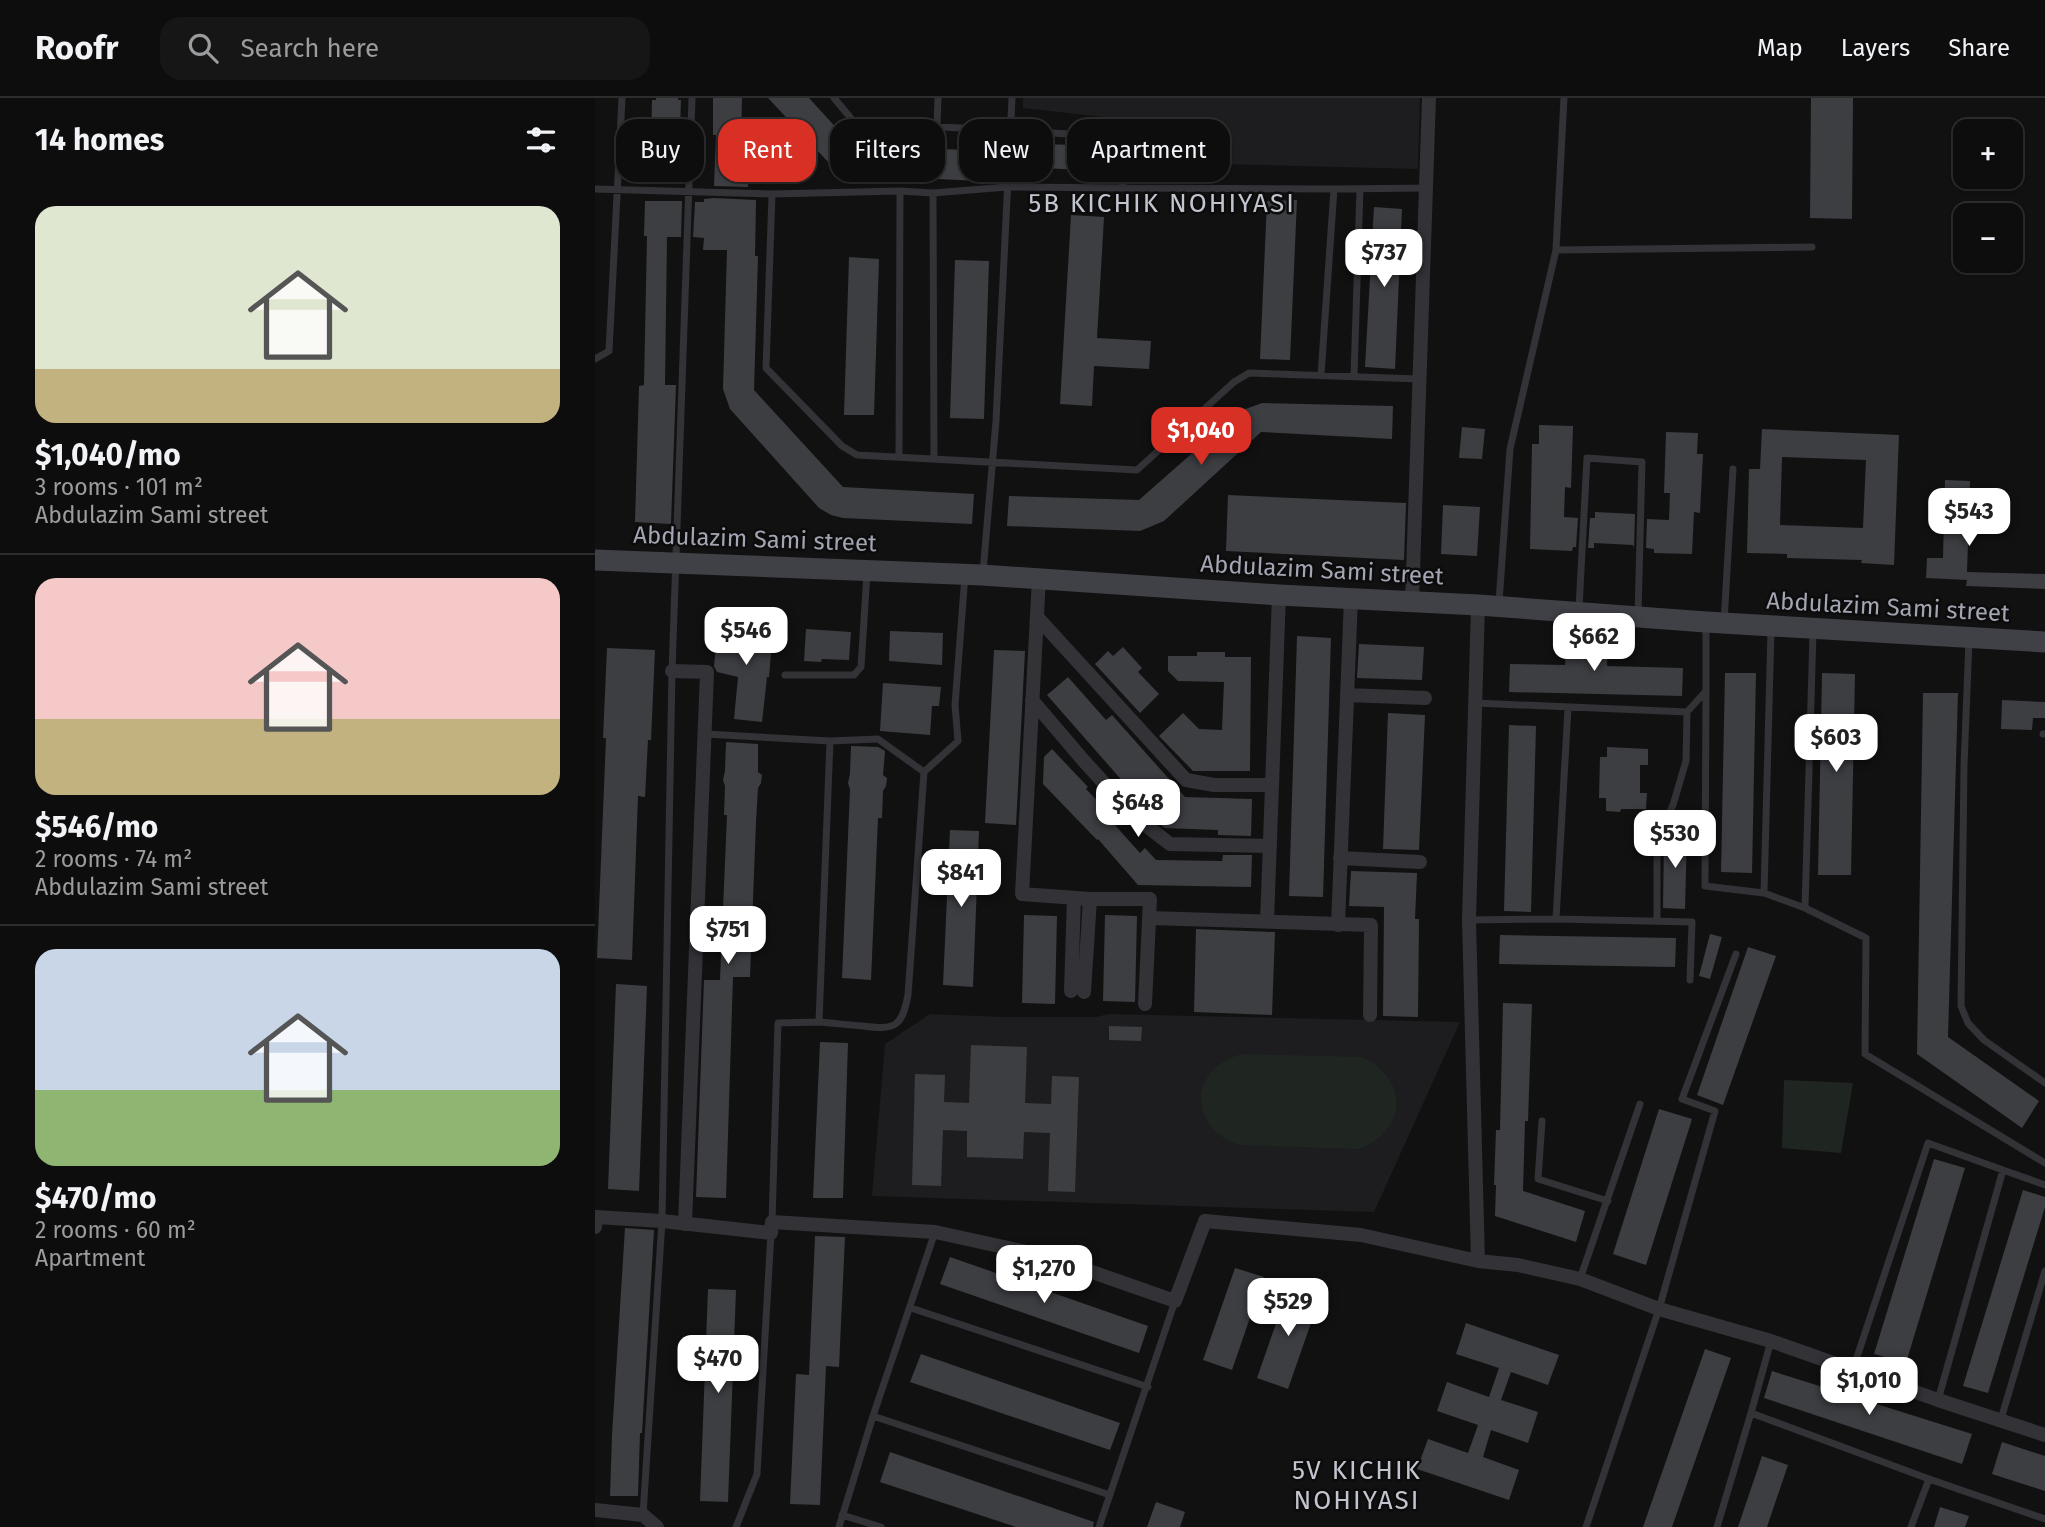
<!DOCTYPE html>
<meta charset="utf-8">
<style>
:root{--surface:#0d0d0e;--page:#161617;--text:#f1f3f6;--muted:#9a9c9e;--line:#2d2d2e;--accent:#d93025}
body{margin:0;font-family:"Fira Sans",sans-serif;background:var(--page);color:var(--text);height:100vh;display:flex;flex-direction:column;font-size:26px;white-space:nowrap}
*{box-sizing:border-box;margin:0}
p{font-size:23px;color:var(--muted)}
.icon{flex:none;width:38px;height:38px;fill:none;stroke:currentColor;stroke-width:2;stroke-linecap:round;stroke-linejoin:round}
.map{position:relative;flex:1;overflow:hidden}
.side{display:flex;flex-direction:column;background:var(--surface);width:595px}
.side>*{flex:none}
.banner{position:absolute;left:21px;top:21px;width:665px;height:63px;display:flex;gap:14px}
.buttons{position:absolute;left:1358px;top:21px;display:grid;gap:14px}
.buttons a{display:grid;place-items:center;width:70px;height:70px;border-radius:14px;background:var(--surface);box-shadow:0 2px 5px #0004,0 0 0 2px var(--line);font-size:35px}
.price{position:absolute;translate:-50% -60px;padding:0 16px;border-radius:14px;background:#fff;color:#222;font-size:23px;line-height:46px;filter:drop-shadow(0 2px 4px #0008)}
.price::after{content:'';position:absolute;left:50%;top:42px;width:21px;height:16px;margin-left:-10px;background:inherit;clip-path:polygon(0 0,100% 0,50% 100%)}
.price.current{background:var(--accent);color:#fff}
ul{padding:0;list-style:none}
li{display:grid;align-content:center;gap:14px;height:371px;padding:0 35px}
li+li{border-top:2px solid var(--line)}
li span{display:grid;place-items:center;height:217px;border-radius:21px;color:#555}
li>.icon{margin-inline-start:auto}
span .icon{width:126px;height:126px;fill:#fffc;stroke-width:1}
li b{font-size:30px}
h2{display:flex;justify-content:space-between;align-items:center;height:84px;padding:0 35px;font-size:30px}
.pill{padding:0 24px;border-radius:21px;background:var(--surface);box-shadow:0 2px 5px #0004,0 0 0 2px var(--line);font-size:24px;line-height:63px}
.pill.current{background:var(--accent);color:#fff}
header{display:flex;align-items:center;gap:42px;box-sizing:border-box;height:98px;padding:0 35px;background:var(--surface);border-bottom:2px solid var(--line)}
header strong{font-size:33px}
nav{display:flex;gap:38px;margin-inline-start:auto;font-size:24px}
.search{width:490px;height:63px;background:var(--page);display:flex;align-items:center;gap:18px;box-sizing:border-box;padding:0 24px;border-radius:21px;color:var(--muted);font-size:26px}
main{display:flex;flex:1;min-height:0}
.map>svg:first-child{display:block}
</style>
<header>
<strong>Roofr</strong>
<div class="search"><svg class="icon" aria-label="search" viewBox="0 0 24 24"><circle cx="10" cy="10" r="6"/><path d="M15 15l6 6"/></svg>Search here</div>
<nav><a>Map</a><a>Layers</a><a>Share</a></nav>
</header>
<main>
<section class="side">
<h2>14 homes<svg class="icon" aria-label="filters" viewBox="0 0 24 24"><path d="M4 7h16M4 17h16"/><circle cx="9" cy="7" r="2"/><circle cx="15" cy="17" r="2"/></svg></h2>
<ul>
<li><span style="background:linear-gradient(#dfe7d0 75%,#c2b280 0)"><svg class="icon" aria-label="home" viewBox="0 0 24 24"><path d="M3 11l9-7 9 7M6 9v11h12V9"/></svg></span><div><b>$1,040/mo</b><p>3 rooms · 101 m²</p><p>Abdulazim Sami street</p></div></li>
<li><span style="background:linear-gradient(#f6c9c9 65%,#c2b280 0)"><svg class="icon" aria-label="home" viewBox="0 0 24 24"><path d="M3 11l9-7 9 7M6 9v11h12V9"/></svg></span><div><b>$546/mo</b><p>2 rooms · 74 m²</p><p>Abdulazim Sami street</p></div></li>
<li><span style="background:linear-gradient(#c9d6e8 65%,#8fb573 0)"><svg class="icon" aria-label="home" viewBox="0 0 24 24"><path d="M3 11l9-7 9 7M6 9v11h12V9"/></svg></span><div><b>$470/mo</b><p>2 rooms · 60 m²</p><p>Apartment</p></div></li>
</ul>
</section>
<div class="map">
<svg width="1450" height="1429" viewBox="0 0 1450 1429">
<rect width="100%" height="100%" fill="#111112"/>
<path fill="#1d1d1f" d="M428,0H825L823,71L543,64L545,23L428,10Z
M335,916L408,919H501L513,916L865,924L779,1114L277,1098L290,946Z"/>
<path fill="#1f2621" d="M647,956L767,959C814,981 813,1031 764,1051L644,1047C592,1029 594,970 647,956Z
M1189,982L1258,985L1246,1055L1187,1050Z"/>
<path fill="#3d3e42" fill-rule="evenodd" d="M61,0H83V2H86L84,61L59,60V43H56L57,2H61Z
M118,0H147L146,47H155L153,89L119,88L121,37H118Z
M173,0H214L256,46L387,53L386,83L255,77L235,66Z
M1216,0H1258L1257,121L1215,120Z
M443,46L521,48L522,73L442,70Z
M119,100L161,102L160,158H163L159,292L248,389L379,396L377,426L248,420L236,417L224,410L135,311L128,291L132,152H108L109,140L98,139L100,104H109V101Z
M702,102L695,262L665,261L672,103Z
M50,103H87L86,139H72L70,287H81L76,426L40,424L44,288L49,287L52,138H49Z
M779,109L807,111L800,271L770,269Z
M476,117L509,119L502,240L556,243L554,271L499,268L497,308L465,306Z
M254,159L284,161L279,317H249Z
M360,162L394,163L389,321L355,320Z
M667,305L798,308L797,341L666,334L569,423L545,433L412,428L414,398L544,402L645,313Z
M944,327L978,328L976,390L970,389L969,419L983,420L981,449H978L977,453L935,451L937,346H944Z
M867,329L890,331L887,361L864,360Z
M1167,331L1304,337L1299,467L1266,465L1267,462L1192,460V456L1152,455L1154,371H1165ZM1187,359L1271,362L1268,430L1185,427Z
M1071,334L1103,335L1102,356H1108L1105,415L1099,414L1097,456L1059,455V451L1051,450L1052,421L1074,422L1075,395H1069Z
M1350,382L1375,383L1372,474L1450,476V491L1371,488L1372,482L1331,480L1332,460H1348Z
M633,397L811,405L809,462L631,453Z
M848,407L885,409L882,458L846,456Z
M1000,414L1040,416L1039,450L1038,447L999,445V450H993L995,420H1000Z
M123,528L178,532L174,579H172L167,624L139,621L143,579L122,574L119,568Z
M211,531L256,534L254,562L227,561L226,564L209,563Z
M295,533L348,535L347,567L294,563Z
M972,533L1013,535L1012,568L1088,570L1087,598L914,594L915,566L970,567Z
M702,538L736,540L728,799L694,798Z
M764,546L829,549L827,582L762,580Z
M528,549L547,570L543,574L564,596L545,615L500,566L513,553L518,558Z
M12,550L60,552L56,642H53L50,699L43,698L37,862L2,860L11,640H8Z
M399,552L430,553L421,727L390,725Z
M602,554H630V559H656L655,673H598L564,638L588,615L604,631L627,632L629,584L583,583L573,573V558H602Z
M1130,575H1161L1157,775L1126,774Z
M1227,575L1260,576L1256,777H1223Z
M473,579L511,622L517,617L590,699L657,701L656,738L623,737V732L570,730L567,728L550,708L555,705L534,682L530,686L452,597Z
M288,585L346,589L344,608H337L335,637L285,633Z
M1328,595H1363L1353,939L1444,1003L1427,1030L1322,956Z
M1407,602L1450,604V620H1438L1437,632L1406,631Z
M793,615L830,617L824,752L788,751Z
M914,627L941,628L936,814L909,813Z
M131,644L163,646V674L167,677L166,685L163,690L161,724L155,879H138L131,1100L101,1099L109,882H125L132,717H129L130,688L128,682L130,673Z
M256,648L283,649L290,653L288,677L292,680L291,688L288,693L287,720H283L276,882L247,880L255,691L253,685L255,676Z
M1012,649L1053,651V667H1045V695H1052L1051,711H1026L1025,714L1011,713V700H1004L1005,659H1012Z
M457,651L493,689L491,691L522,723L519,726L545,755L550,750L561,762L627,763L628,757H657L656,789L543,787L503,741L502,742L448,686L449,659Z
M355,732L384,733L378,889L348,887Z
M1073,733H1092L1090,811L1068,810L1069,741Z
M756,773L822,775L820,821H824L823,919L788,918L789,809L754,808Z
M429,817L462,818L460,906L427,905Z
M510,817L542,818L540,904L508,903Z
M601,831L680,834L677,917L599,914Z
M1115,836L1127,839L1115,881L1104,878Z
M905,837L1081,840L1080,869L904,866Z
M1153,849L1181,858L1128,1007L1102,997Z
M21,886L52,888L44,1093L13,1091Z
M908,905L937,906L933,1023H930L928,1093L990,1113L981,1144L900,1118L901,1087H899L901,1032H905Z
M514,928L547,929L546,943L514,942Z
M225,944L253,945L248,1100H218Z
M376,947L432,949L430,1005L456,1006L457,978L484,979L480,1094L453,1093L455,1035L429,1034L428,1061L372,1059V1033L348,1032L346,1088L317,1087L320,976L350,977L349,1004L374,1005Z
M1064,1011L1097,1021L1051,1167L1018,1156Z
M1339,1061L1370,1070L1311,1265L1279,1256Z
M1428,1092L1450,1099V1109L1393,1295L1368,1288Z
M30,1130L59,1132L47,1335H45L43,1398H15L17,1337Z
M220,1138L250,1139L244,1269L231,1268L225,1407L195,1406L201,1276L214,1277Z
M355,1159L553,1228L544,1255L345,1186Z
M640,1170L669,1179L637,1272L608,1262Z
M694,1188L725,1199L693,1291L662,1280Z
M113,1191L141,1192L133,1404L105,1403Z
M871,1225L964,1257L953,1287L916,1274L906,1302L943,1314L933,1345L896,1332L888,1359L924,1372L914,1402L822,1371L833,1341L873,1355L883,1327L842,1313L852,1284L894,1299L904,1270L861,1256Z
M1110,1251L1136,1260L1077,1429H1048Z
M326,1256L525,1325L515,1352L315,1284Z
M1177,1273L1377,1336L1367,1366L1169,1300Z
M1407,1344L1450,1358V1393L1397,1376Z
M295,1354L499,1424L498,1429H421L285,1384Z
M1167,1358L1193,1367L1172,1429H1143Z
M561,1404L590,1414L585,1429H552Z
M1345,1409L1374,1418L1370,1429H1339Z"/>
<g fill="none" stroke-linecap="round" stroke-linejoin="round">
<path stroke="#323237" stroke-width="7" d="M239,0L259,24L527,39L528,90L739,91
M342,28L343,0
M0,91L177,96L305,93L338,95L412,89L528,90
M338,95L339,360
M177,96L171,270L247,348L262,357L542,372L639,284L654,275L823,281
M961,152L1217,149
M0,261L14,253L27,0
M726,277L739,91L832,90
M759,278L765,91
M304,359L305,93
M388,474L401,323L417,0
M904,504L915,351L961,152L969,0
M984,510L992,360L1047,364L1043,518
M1129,524L1138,371
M1374,542L1369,668L1366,908L1373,925L1389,942L1450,985
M190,577H259L266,569L272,475
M1111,593L1110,788L1169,795L1210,810L1271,840L1270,956L1450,1065
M880,605L1092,614L1111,593V528
M110,636L235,643
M1448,636H1450
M329,674L363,643L360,607L370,477
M1169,795L1176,532
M1210,810L1218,534
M961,821L1097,824L1095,882
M874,822L961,821L973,610
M1062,823V742L1078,707L1091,663L1092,614
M947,1023L943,1081L1013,1103
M177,1124L183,925L224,924L235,643L283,641L329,674L313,897C307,930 299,932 268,928C253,927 238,925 224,924
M340,1134L278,1318L515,1397
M985,1181L1045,1006
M316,1210L553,1289
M1176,1243L1156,1315L1334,1381L1316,1429
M1258,1271L1333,1045L1408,1072
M1343,1302L1408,1072L1450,1087
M1406,1321L1450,1173
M1334,1381L1450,1421
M48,1417L67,1123L77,573L97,0
M247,1417L286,1429
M141,1429L162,1376L176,1135
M244,1429L278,1318
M504,1429L580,1203
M991,1429L1064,1211L1120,1013L1087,1001L1141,856
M1122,1429L1156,1315"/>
<path stroke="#323237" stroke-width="14" d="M444,480L427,796L495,801H555L550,906
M817,503L834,0
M883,507L874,822L883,1163
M442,519L591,682L619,687H677
M77,573L112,574L90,1126
M752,597L830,600
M437,602L488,662L539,718L575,746L675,748
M745,760L825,764
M555,820L776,827L775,917
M672,824L684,497
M743,827L756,500
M476,893L479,800
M489,894L495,801
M0,1129L1,1119L67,1123L176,1135L177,1124L340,1134L454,1159L580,1203L610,1123L766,1137L883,1163L923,1167L985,1181L1064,1211L1176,1243L1343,1302L1450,1337
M0,1412L48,1417L62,1429"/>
<path stroke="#404147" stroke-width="21" d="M0,462L387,477L684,497L883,507L1111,524L1450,544"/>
</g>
<g text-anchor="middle" stroke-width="5" stroke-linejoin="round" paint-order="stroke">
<g font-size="24" fill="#a3a5b2" stroke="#0c0c0d">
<text transform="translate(160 441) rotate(2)" y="8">Abdulazim Sami street</text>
<text transform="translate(727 472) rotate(3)" y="8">Abdulazim Sami street</text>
<text transform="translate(1293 509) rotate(3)" y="8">Abdulazim Sami street</text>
</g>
<g font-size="26" letter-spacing="2" fill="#c3c5ce" stroke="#0c0c0d">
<text x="567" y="114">5B KICHIK NOHIYASI</text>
<text x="762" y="1381">5V KICHIK<tspan x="762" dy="30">NOHIYASI</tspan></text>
</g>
</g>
</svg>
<div class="buttons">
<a>+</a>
<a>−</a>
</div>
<b class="price" style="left:789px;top:191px">$737</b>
<b class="price current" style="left:606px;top:369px">$1,040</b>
<b class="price" style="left:1374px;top:450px">$543</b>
<b class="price" style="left:151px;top:569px">$546</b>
<b class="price" style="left:999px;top:575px">$662</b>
<b class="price" style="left:1241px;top:676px">$603</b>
<b class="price" style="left:543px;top:741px">$648</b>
<b class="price" style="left:1080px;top:772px">$530</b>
<b class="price" style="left:366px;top:811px">$841</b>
<b class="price" style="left:133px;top:868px">$751</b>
<b class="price" style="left:449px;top:1207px">$1,270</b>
<b class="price" style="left:693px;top:1240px">$529</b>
<b class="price" style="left:123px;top:1297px">$470</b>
<b class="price" style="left:1274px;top:1319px">$1,010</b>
<div class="banner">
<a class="pill">Buy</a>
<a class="pill current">Rent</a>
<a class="pill">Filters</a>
<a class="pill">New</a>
<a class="pill">Apartment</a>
</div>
</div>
</main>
